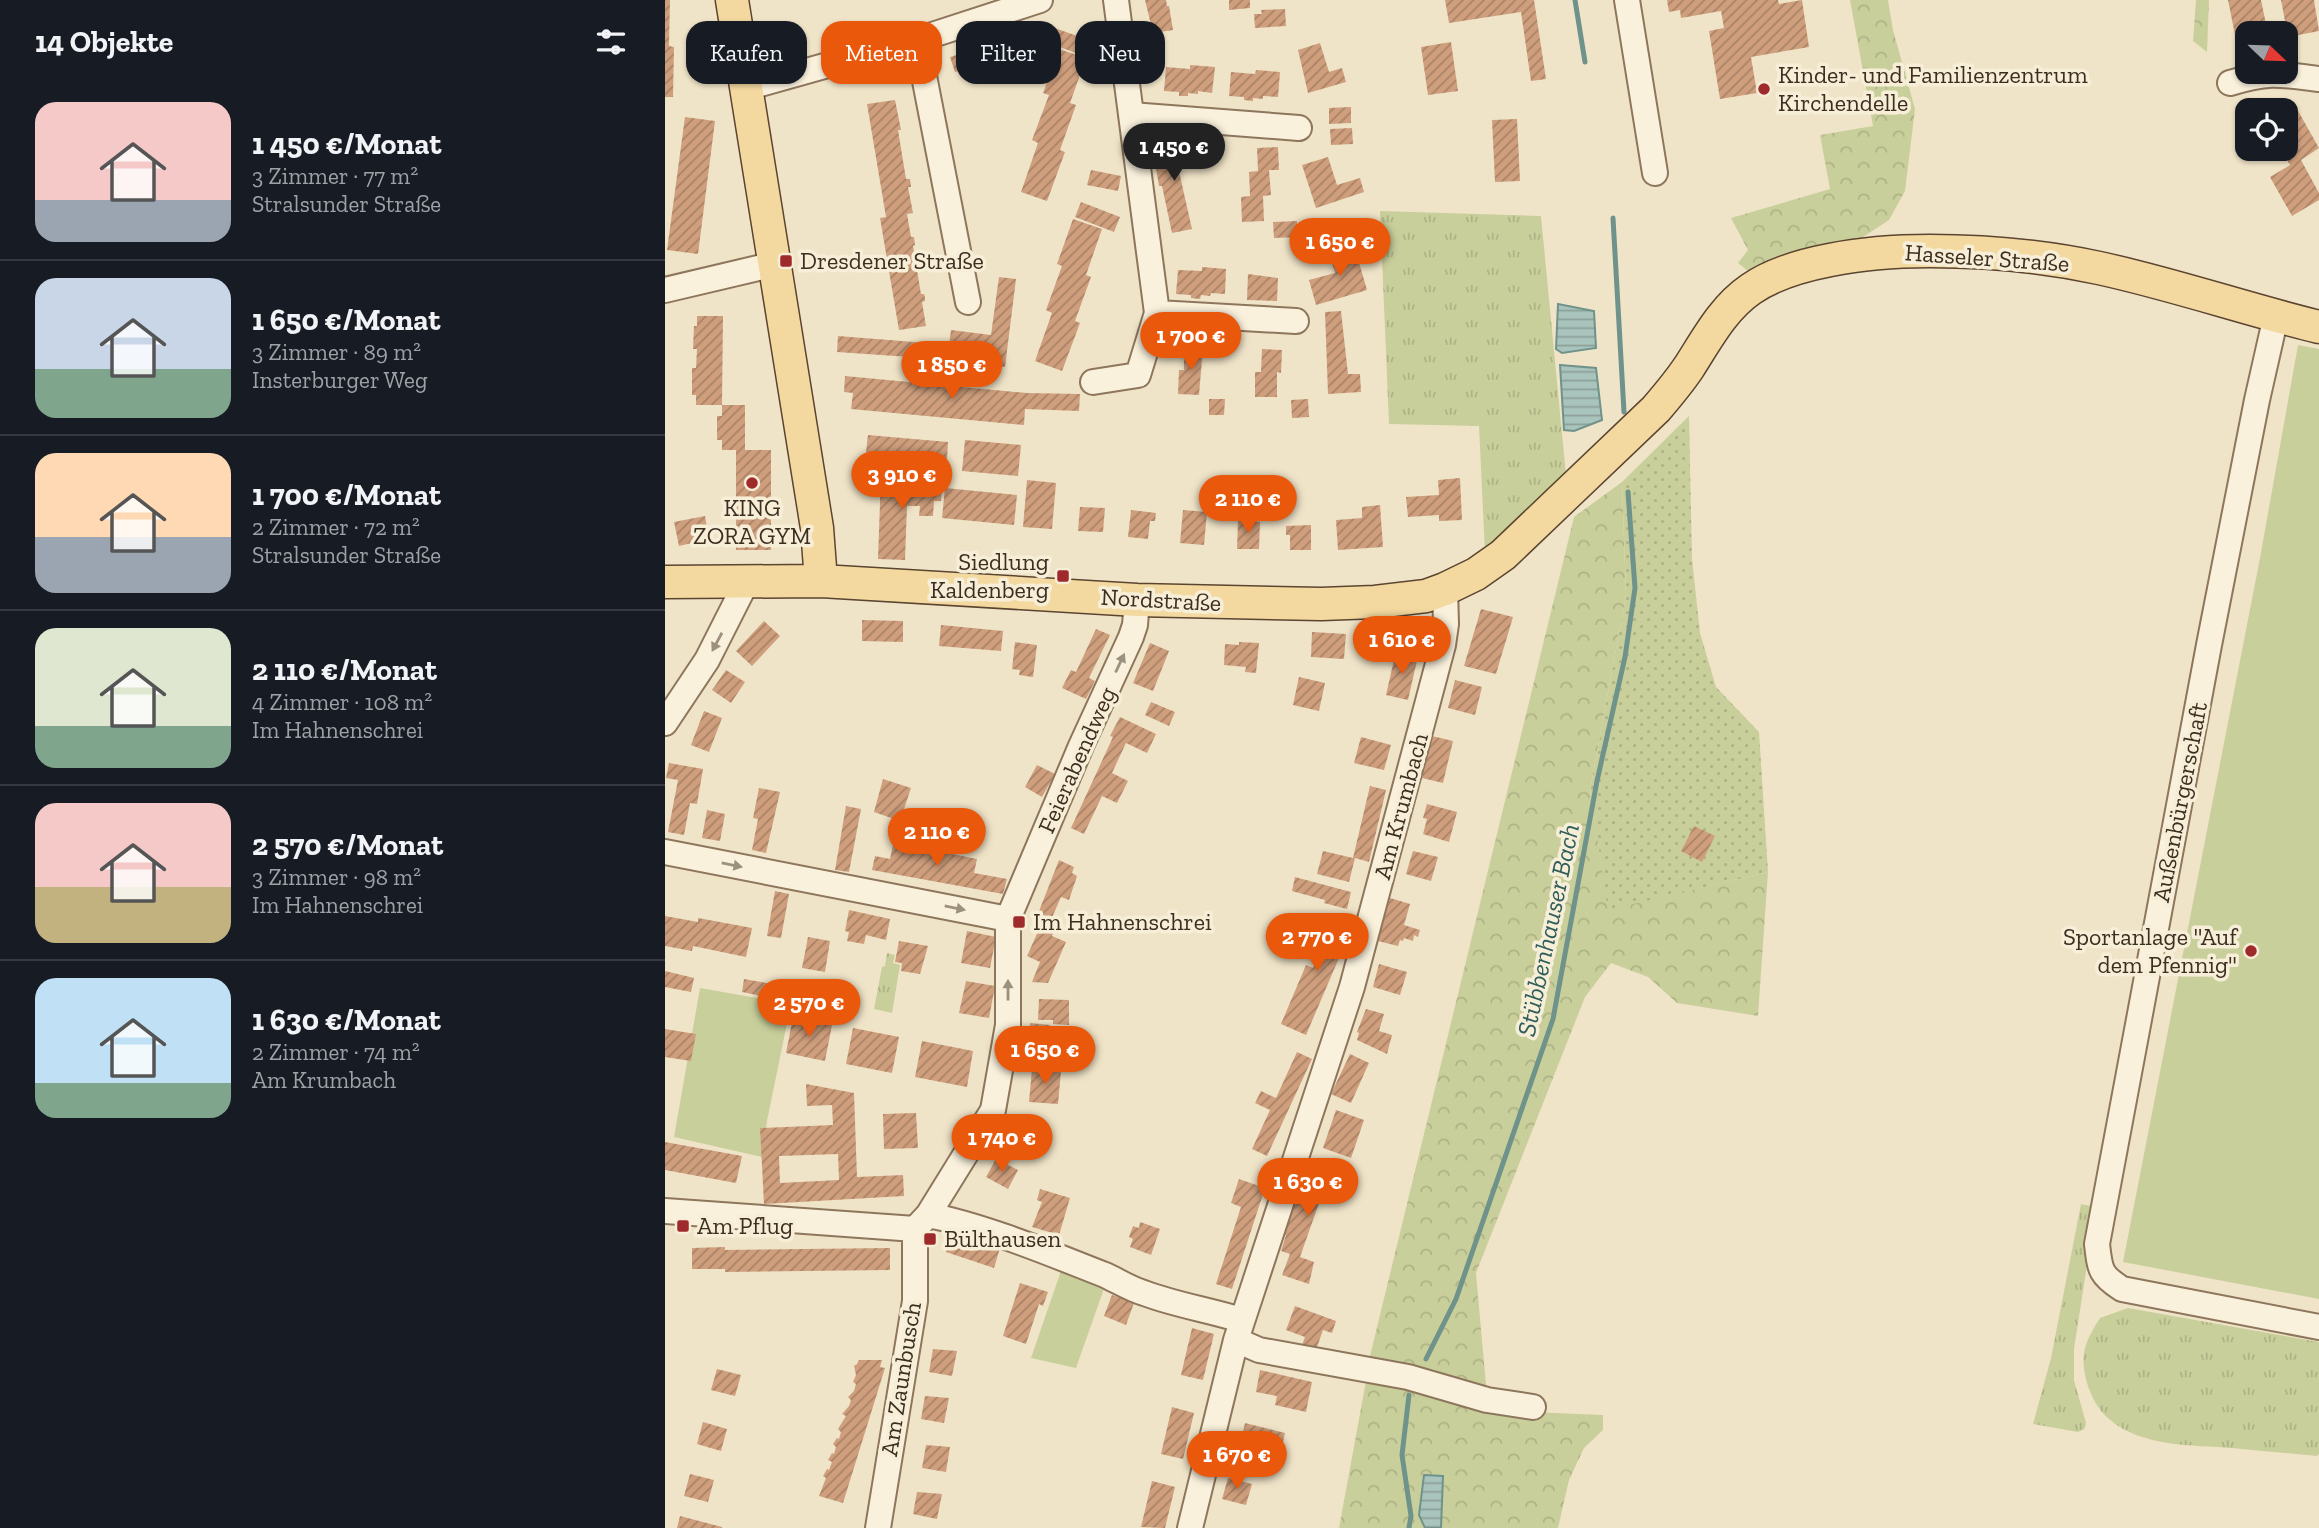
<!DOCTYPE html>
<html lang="de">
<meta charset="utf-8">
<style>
:root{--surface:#171b24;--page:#242831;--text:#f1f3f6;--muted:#9ea1a6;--line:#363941;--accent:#ea580c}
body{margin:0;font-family:"Zilla Slab",serif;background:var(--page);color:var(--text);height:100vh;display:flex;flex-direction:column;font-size:26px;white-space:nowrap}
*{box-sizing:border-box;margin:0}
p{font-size:23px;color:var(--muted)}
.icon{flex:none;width:38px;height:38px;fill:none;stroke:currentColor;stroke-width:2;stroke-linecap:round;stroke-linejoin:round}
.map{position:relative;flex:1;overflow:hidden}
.sheet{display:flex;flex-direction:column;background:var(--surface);width:665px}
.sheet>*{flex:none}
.banner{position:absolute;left:21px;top:21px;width:665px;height:63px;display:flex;gap:14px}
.needle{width:46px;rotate:113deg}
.controls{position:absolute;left:1570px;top:21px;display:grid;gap:14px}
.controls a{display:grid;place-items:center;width:63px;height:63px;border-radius:14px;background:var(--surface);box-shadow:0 2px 5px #0004;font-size:35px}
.price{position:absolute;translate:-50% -60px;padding:0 16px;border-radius:24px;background:var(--accent);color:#fff;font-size:23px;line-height:46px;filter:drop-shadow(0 2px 4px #0008)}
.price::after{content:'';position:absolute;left:50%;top:42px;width:21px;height:16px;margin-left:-10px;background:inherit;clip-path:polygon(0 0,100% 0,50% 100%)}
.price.selected{background:#222;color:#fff}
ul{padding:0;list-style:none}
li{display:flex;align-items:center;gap:21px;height:175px;padding:0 35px}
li+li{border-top:2px solid var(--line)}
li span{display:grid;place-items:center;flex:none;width:196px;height:140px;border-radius:21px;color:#555}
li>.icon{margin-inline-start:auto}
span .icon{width:84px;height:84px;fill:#fffc;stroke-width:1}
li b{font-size:30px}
h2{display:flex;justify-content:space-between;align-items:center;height:84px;padding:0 35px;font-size:30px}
.pill{padding:0 24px;border-radius:21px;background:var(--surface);box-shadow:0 2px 5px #0004;font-size:24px;line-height:63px}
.pill.selected{background:var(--accent);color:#fff}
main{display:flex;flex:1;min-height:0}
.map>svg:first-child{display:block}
</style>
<main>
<section class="sheet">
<h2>14 Objekte<svg class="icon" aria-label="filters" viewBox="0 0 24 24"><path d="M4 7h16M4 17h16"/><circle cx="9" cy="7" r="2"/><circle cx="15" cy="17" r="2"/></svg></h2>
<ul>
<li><span style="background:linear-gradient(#f6c9c9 70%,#9aa5b1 0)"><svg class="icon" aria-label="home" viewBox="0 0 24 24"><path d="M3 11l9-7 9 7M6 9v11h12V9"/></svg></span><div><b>1 450 €/Monat</b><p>3 Zimmer · 77 m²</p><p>Stralsunder Straße</p></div></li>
<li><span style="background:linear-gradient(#c9d6e8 65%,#7fa58c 0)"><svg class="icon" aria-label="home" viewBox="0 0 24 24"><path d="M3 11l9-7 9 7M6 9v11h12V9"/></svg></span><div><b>1 650 €/Monat</b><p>3 Zimmer · 89 m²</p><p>Insterburger Weg</p></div></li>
<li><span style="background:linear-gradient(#ffd9b3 60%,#9aa5b1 0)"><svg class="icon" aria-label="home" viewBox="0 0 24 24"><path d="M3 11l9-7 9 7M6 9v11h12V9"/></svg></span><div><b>1 700 €/Monat</b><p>2 Zimmer · 72 m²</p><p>Stralsunder Straße</p></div></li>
<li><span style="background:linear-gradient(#dfe7d0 70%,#7fa58c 0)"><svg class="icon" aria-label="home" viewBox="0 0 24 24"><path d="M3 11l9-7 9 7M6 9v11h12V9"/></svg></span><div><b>2 110 €/Monat</b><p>4 Zimmer · 108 m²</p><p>Im Hahnenschrei</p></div></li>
<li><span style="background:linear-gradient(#f6c9c9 60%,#c2b280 0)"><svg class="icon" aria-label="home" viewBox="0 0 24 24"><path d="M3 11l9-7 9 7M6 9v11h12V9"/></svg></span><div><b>2 570 €/Monat</b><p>3 Zimmer · 98 m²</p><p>Im Hahnenschrei</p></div></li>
<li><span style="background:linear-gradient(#bfe0f5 75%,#7fa58c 0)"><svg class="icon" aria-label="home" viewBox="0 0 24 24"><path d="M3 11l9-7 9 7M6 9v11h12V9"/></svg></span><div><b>1 630 €/Monat</b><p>2 Zimmer · 74 m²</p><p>Am Krumbach</p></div></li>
</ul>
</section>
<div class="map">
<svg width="1654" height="1528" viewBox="0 0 1654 1528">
<defs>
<pattern id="grass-tufts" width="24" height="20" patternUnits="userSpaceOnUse" patternTransform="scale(1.75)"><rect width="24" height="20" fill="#c9cf9b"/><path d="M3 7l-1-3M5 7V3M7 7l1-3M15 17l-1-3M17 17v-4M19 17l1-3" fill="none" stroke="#aeb285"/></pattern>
<pattern id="forest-crowns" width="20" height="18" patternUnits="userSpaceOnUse" patternTransform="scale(1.75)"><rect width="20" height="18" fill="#c9cf9b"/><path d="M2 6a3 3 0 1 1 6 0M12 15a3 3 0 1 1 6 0" fill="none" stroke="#aeb285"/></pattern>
<pattern id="garden-dots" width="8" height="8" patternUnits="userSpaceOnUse" patternTransform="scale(1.75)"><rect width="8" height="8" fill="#c9cf9b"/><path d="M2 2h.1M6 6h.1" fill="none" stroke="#aeb285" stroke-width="1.8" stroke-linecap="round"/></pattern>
<pattern id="water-rules" width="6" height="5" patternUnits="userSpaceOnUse" patternTransform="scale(1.75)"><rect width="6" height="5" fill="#a9c4bc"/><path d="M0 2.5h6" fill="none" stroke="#8ba098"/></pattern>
<pattern id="building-hatch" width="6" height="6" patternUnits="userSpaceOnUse" patternTransform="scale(1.75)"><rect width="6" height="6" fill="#cf9f7d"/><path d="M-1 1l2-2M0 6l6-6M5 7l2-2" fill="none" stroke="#a98266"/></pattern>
</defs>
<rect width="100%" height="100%" fill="#f0e4c8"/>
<path fill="url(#grass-tufts)" d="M715,211L876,216L901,475L820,553L814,426L724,424Z
M222,953L230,955L228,963L235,965L227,1013L209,1009L217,967L220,966Z
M1416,1204L1431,1207L1409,1349V1380L1421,1423L1419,1429L1413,1432L1368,1424L1386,1358Z
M1463,1308L1654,1342V1454L1652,1456C1623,1453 1595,1451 1567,1448C1527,1445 1476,1447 1444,1419C1433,1410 1426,1396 1422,1383C1414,1354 1420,1342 1435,1318Z"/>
<path fill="url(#forest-crowns)" d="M1185,0H1223L1228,30L1250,109L1240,191L1224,220L1186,245L1089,276L1073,263L1083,250L1066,218L1165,189L1155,135L1208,126Z
M1531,0H1544L1542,52L1528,41Z
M957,482L961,595L925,790L944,909L1103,872L1093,1016L1012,1003L983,977L946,963L920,997L811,1273L822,1396L705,1356L909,517Z
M701,1381L844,1411L938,1415V1430L919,1448L904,1480L893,1528H674Z"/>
<path fill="#c9cf9b" d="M1633,345L1654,349V1299L1458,1262L1595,558Z
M35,988L126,1004L102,1121L97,1157L9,1137Z
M398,1265L441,1283L411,1368L366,1358Z"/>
<path fill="url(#garden-dots)" d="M1024,416L1027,559L1035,633L1051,687L1094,732L1103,872L943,910L925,790L961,595L957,482Z"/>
<path fill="url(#water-rules)" stroke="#6f938a" stroke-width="2" d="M893,304L929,311L931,348L897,353L891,349Z
M895,365L931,368L937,420L909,431L899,430Z
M759,1475L778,1476L776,1528H760L754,1515Z"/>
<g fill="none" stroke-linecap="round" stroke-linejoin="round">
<path stroke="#6f938a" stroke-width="5" d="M910,0L920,62
M948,218L959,412
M761,1359L791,1299L888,1019L932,781L960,657L970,588L963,492
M744,1528L746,1516L737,1455L744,1395"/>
</g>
<path fill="url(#building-hatch)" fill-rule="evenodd" d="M0,0H5L4,46L9,47L8,97H0Z
M480,0H501L502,6H504L508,30L495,32L500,67L484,70L479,35L488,33Z
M564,0H585V8L564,10Z
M780,0H869L881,79L866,81L856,12L784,23Z
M1002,0H1113L1114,4L1137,0L1144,47L1086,57L1092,93L1055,99L1044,31L1059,28L1056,11L1016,18L1015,10L1004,12Z
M1563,0H1596L1602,29L1570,35Z
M1616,0H1649L1654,31L1623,37Z
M620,9L621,26L590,28L589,14H597L596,10Z
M372,22L427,41L422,57L367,37Z
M360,34L364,50L290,72L285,57Z
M786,42L793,91L763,95L756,47Z
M655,43L664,72L677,68L681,82L643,93L633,50Z
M394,49L421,58L405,103L411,105L395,150L400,152L382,201L356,192L373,143L367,140L384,95L378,93Z
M525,65L550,67L547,93L533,91V94L523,93V96H514V92L499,91L501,67L525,69Z
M591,70L615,72L613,97L598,96V99L588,98V101L579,100V97L564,96L566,72L590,74Z
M230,100L236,130H233L241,179H245L246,187H243L248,213L242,214L246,237H249L250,245L248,246L256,294H259L260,298V301L257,302L261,326L234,330L215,218L221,217L202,104Z
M1628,102L1654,148L1636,160L1654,193V200L1627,216L1605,177L1625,165L1615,149H1620V110H1612Z
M686,107V123L664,124V108Z
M20,117L50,121L33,254L2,250Z
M852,119L855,181L830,182L827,120Z
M687,128L688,144L666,145L665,129Z
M523,140L526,156L511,158L527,229L507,233L497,186H494L490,162L494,161L491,145Z
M613,147L614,170H604L606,195L598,196L599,221L577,222L576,197L585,196L584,172L593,171L592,148Z
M663,157L672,185L695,178L699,192L651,208L637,165Z
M426,170L456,176L453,191L422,185Z
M416,202L455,217L449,232L410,217Z
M408,219L437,229L421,275L426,277L410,321L415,323L397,371L370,361L387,313L381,310L397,266L392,264Z
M632,221L633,237L609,238L608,222Z
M689,245L702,290L651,305L644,280L670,273L664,252Z
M537,267L561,269L560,294L546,293L545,296L536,295L535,299L526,298V295L511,294L513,270L537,271Z
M583,274L613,278L612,301L582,300Z
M334,277L351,279L340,367L282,360L286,330L326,335Z
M676,311L683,374H695L696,392L663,394L660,312Z
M32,316H58L57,405H31V395H27V368H31L32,349H28L29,326H32Z
M173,336L275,344L274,359L172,352Z
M519,347H538L534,395L513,394L514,370H519Z
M597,349L617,350L616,373L612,372V397H590V372H596Z
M180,376L362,393L415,394L414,411L360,409L359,425L186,409L188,393L179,392Z
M544,399H560L559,415H544Z
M643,399L644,417L627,418L626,400Z
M57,405H80V450H106V550H71V450H57V440H52V416H57Z
M203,435L283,442L282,459L201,452Z
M300,440L356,445L353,476L297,471Z
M216,475L256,476L255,485L277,486L276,501H269L268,516H254L255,506H242L240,560L213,559Z
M795,478L797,520L774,521V515L743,517L741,497L774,495L773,480Z
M362,480L391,483L387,529L358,527Z
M280,488L352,495L349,525L277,518Z
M715,505L718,547L673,550L671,520L697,518V507Z
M415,507L440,508L438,532L413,531Z
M466,510L491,513L490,521H485L483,539L463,537Z
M518,510L542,512L539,545L515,543Z
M40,516L44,539L14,546L9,522Z
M573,521L595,522L594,549H572Z
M646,525V550H625V535H621V526Z
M816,609L848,617L831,674L799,666Z
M197,620L238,621V642L197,641Z
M99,621L115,636L87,666L71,651Z
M276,625L338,631L336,651L274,646Z
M431,629L445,635L424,678L430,681L421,699L397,688L406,670L411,672Z
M647,632L681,634L679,659L646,657Z
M350,642L372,645L368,677L354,675L355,670L347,669Z
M574,642L594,643L591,673L580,672L581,667L559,665L560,644L574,645Z
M485,643L504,651L488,691L468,683Z
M731,651L753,656L743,700L721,695Z
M61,670L80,682L66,703L47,690Z
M634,677L660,683L654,711L628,705Z
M790,680L817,687L810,715L783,708Z
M486,702L510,712L504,726L480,715Z
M39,711L57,718L44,752L26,745Z
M455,717L491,734L482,753L461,743L447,773L463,781L452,803L437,796L419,834L406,828L448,737L445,736Z
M767,736L788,741L778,783L757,778Z
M696,737L726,745L719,770L689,763Z
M4,763L38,769L32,804L25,803L19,835L3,832L13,780L1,778Z
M372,765L390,774L377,797L360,787Z
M218,779L246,788L235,821L209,812Z
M705,786L721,790L704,862L690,858L684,882L652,874L658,851L688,858Z
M94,788L115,792L101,853L87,850L93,819L88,818Z
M762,804L792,812L784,842L758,834L762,819L758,818Z
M181,806L196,809L184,872L170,870Z
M42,810L60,814L55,841L37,838Z
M1029,826L1050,836L1037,862L1016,851Z
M229,840L263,846L262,849L312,859L309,873L342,879L338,894L207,870L210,856L225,859Z
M748,851L773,857L766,881L741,874Z
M394,860L409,867L407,873L412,876L404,900L396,897L382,929L388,932L387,936L401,942L383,983L367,982L375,962L362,956L375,927L369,924Z
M630,877L686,892L682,909L659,903L660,900L627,891Z
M110,891L124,894L116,938L102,936Z
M725,898L745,904L739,925L755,930L753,937L749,935L748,941L739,938L738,941L735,940L733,946L713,941Z
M184,910L225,919L221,940L201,935L199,944L182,941L184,932L180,931Z
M0,916L33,922V918L87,928L81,957L28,946L27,951L0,946Z
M673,916L689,923L641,1035L616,1024L641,965L648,968L650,963V958L655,945L647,941L649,938L644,936L646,932L653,919L656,918L670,924Z
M302,931L331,937L325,968L296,963Z
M143,937L165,941L160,972L137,968Z
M234,941L263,946L255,974L236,971L237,963L230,962Z
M714,964L742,972L735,995L708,987Z
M0,971L29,978L26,992L0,987Z
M79,979L119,986L116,1000L77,992Z
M301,981L330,986L324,1018L294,1013Z
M374,999L404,1000V1025L388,1024V1020H373Z
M701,1009L719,1014L714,1031L727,1035L722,1054L692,1040L694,1033L692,1032Z
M128,1017L167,1025L160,1061L121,1053Z
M365,1023L385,1025L381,1067L361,1065Z
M188,1028L234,1037L227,1073L181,1064Z
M0,1029L31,1034L26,1061L0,1057Z
M257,1041L308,1051L302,1087L250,1077Z
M632,1052L647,1059L602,1156L587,1149L605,1110L590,1103L596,1091L611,1098Z
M685,1054L704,1063L686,1103L666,1094Z
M367,1069L396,1071L393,1104L364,1102Z
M141,1084L189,1093L192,1177L238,1175L239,1196L99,1204L95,1128L168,1125L167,1105L142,1106ZM173,1154L174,1180L115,1183L114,1156Z
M671,1110L699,1120L686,1158L658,1148Z
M251,1113L253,1148L219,1149L218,1114Z
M0,1142L77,1156L71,1183L0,1170Z
M331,1159L353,1170L343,1189L321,1177Z
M656,1160L684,1170L676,1191L660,1186L635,1257L649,1262L644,1284L617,1275L625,1254L616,1251L621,1235H619L639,1178L648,1182Z
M574,1179L600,1188L567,1289L551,1284L576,1207L566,1203Z
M375,1189L405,1198L394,1235L367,1227L377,1202L372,1200Z
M475,1222L495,1229L486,1255L465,1247L468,1239L464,1237L468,1226L474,1228Z
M288,1232L335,1248L329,1268L281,1252Z
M60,1247V1250L225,1248V1270L60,1272V1269H27V1248Z
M355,1283L383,1292L378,1306L374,1304L361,1344L338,1336Z
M447,1295L469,1303L461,1325L439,1316Z
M630,1306L671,1321L667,1333L658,1330L651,1350L637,1345L640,1337L621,1330Z
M527,1328L549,1334L538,1380L516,1375Z
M268,1349L292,1351L287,1376L264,1372Z
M194,1360H217L215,1367L220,1368L178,1503L154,1496L161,1478L158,1476L162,1469L164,1470L167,1462L163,1460L167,1453L169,1454L171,1447L168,1444L172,1438L174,1439L176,1432L173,1429L181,1416L177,1414L184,1406L186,1400L183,1397L189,1391L191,1384L188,1382L191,1375L189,1366L192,1364Z
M52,1369L76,1375L70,1396L46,1390Z
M595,1370L647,1382L641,1412L610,1405L612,1396L591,1392Z
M260,1396L284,1398L279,1423L256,1419Z
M507,1407L529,1413L518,1459L496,1454Z
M38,1422L62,1429L56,1451L32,1444Z
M580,1423L620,1433L615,1454L575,1445Z
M261,1445L285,1447L281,1472L257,1468Z
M25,1474L49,1480L43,1502L19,1496Z
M563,1478L587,1484L581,1505L557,1499Z
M487,1481L510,1487L500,1528L476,1527Z
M252,1492L277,1494L272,1519L248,1514Z
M15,1516L57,1527V1528H12Z"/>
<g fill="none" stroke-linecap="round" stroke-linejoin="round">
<defs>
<path id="minor" d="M962,0L990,173
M252,40L303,302
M1565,83C1604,71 1615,74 1654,79
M81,88L252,40L375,0
M466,115L634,128
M0,290L110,264
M492,313L631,321
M1611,316L1592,400L1544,645L1432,1244C1435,1270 1435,1275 1457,1289L1654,1327
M428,382L473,375L492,313L451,0
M0,723L42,660L82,581
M0,852L343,919
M0,1211L250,1229
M263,1215C320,1226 386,1254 440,1275C453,1281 465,1289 479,1293C511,1305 544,1310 576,1320
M250,1229L263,1215L328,1110L343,1025V919L416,746L466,637L470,625L472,600
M571,1340L594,1350L743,1377L822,1400L868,1407
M213,1528L250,1301V1229
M525,1528L571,1340L687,987L778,645L781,624L780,589"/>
<path id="major" d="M67,0L152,528L156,581
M0,582L156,581L472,600L656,604L710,602L761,596L780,589L811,574L838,555L991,409C1003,395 1014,382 1024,367C1042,339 1058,308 1086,289C1109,273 1139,265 1165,260C1199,253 1231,251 1265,251C1322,251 1378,256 1434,268C1508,284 1580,309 1654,327"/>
</defs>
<use href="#minor" stroke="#8d765c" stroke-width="28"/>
<use href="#major" stroke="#5b4430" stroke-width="35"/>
<use href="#minor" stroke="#faf1dc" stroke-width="24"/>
<use href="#major" stroke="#f3d9a0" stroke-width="32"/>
</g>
<defs><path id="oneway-solid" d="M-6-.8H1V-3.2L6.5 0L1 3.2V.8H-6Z" transform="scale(1.75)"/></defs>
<g fill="#9c907e">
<use href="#oneway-solid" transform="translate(52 642) rotate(118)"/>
<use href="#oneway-solid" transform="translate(455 663) rotate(-65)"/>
<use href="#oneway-solid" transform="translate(67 865) rotate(11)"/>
<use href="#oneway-solid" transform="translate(290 908) rotate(11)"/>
<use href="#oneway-solid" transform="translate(343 990) rotate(-90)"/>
</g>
<g fill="#9e2a2b" stroke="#f7eed8" stroke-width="2.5">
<circle cx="1099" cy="89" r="7"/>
<rect x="114" y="254" width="14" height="14" rx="3.5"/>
<circle cx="87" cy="483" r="7"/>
<rect x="391" y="569" width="14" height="14" rx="3.5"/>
<rect x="347" y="915" width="14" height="14" rx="3.5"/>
<circle cx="1586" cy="951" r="7"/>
<rect x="11" y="1219" width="14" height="14" rx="3.5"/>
<rect x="258" y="1232" width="14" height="14" rx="3.5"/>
</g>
<g text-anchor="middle" stroke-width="7" stroke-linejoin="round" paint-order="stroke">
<g font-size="24" fill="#3d2e20" stroke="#f7eed8" text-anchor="start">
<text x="1113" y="83">Kinder- und Familienzentrum<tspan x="1113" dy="28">Kirchendelle</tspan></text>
<text x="135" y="269">Dresdener Straße</text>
<text x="87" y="516" text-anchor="middle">KING<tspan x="87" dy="28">ZORA GYM</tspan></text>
<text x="384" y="570" text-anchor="end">Siedlung<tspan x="384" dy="28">Kaldenberg</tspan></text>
<text x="368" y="930">Im Hahnenschrei</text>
<text x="1572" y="945" text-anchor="end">Sportanlage "Auf<tspan x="1572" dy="28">dem Pfennig"</tspan></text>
<text x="32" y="1234">Am Pflug</text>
<text x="279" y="1247">Bülthausen</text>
</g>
<g font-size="24" fill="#3d2e20" stroke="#f7eed8">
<text transform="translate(1322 258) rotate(4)" y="8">Hasseler Straße</text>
<text transform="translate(496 600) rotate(3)" y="8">Nordstraße</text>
<text transform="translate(412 760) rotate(-66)" y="8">Feierabendweg</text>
<text transform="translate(1515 802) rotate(-79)" y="8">Außenbürgerschaft</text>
<text transform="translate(736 806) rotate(-75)" y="8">Am Krumbach</text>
<text transform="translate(236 1379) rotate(-81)" y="8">Am Zaunbusch</text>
</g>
<g font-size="26" font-style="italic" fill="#2f5d5a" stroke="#f7eed8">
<text transform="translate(883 930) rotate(-78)" y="9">Stübbenhauser Bach</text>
</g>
</g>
</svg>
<div class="controls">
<a><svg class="needle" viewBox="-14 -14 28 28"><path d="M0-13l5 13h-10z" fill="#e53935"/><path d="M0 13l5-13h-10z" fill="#9ea1a6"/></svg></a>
<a><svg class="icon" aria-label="locate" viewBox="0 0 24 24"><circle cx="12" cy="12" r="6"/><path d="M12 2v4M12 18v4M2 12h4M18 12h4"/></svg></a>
</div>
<b class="price selected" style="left:509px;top:183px">1 450 €</b>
<b class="price" style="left:675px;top:278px">1 650 €</b>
<b class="price" style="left:526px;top:372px">1 700 €</b>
<b class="price" style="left:287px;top:401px">1 850 €</b>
<b class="price" style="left:237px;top:511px">3 910 €</b>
<b class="price" style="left:583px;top:535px">2 110 €</b>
<b class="price" style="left:737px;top:676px">1 610 €</b>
<b class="price" style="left:272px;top:868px">2 110 €</b>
<b class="price" style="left:652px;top:973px">2 770 €</b>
<b class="price" style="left:144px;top:1039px">2 570 €</b>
<b class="price" style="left:380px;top:1086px">1 650 €</b>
<b class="price" style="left:337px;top:1174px">1 740 €</b>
<b class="price" style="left:643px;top:1218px">1 630 €</b>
<b class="price" style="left:572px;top:1491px">1 670 €</b>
<div class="banner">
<a class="pill">Kaufen</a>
<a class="pill selected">Mieten</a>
<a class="pill">Filter</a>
<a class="pill">Neu</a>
</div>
</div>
</main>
